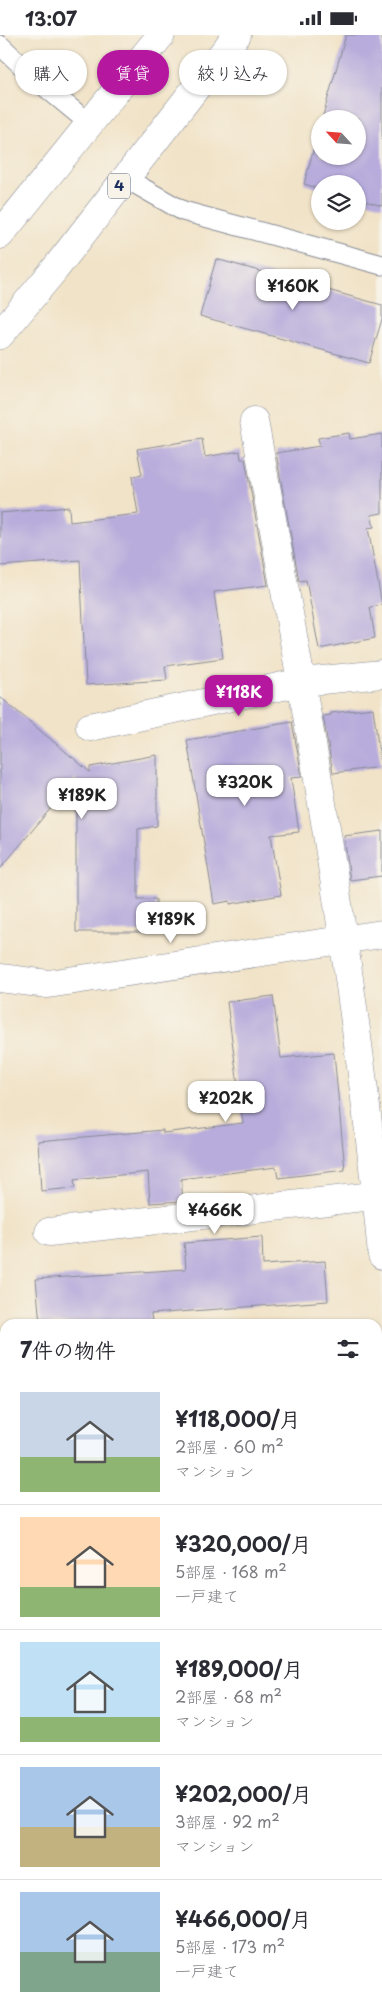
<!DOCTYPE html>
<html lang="ja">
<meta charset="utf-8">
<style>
:root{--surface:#fff;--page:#f7f7f7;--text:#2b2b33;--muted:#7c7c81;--line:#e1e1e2;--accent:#b5179e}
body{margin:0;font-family:"Playpen Sans","Klee One",sans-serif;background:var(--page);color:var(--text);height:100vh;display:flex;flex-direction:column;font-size:19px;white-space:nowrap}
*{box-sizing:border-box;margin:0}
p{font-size:16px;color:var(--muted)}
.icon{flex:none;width:28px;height:28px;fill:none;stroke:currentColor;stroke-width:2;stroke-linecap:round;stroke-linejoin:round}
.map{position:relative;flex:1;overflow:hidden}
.side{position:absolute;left:0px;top:1284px;width:382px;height:696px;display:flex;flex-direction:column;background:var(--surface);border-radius:15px 15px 0 0;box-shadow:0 1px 4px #0004}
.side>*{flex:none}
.guide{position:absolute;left:15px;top:15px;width:352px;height:45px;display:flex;gap:10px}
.needle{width:32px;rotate:296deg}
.controls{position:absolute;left:311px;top:75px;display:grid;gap:10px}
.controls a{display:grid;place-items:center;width:55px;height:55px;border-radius:50%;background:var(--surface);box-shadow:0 1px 4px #0004;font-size:25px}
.price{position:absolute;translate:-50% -42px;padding:0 11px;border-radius:10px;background:#fff;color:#222;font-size:16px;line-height:32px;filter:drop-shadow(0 1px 2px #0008)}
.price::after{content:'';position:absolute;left:50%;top:30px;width:15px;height:11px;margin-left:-8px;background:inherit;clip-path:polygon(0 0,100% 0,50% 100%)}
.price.active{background:var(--accent);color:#fff}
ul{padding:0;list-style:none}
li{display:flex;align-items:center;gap:15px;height:125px;padding:0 20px}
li+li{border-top:1px solid var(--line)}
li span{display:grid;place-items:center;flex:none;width:140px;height:100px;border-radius:0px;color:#555}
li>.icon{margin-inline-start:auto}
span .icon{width:60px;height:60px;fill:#fffc;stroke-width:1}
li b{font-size:21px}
h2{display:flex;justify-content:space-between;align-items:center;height:60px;padding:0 20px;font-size:21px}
.pill{padding:0 18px;border-radius:22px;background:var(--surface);box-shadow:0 1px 4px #0004;font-size:18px;line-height:45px}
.pill.active{background:var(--accent);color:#fff}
.status{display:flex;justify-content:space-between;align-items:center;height:35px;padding:0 25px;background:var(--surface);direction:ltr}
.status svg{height:14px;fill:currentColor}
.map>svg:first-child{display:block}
</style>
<div class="status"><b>13:07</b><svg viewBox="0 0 49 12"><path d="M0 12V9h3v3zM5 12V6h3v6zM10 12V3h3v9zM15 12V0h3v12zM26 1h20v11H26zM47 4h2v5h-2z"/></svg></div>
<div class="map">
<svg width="382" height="1979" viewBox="0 0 382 1979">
<rect width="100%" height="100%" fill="#f7f3e8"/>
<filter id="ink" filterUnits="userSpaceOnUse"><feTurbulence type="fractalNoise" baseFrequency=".02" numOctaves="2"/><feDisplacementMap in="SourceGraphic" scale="10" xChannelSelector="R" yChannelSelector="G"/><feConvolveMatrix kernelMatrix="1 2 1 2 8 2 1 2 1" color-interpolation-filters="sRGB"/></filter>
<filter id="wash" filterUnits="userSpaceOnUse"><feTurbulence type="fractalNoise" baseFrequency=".0096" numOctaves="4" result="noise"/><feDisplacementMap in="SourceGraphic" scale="20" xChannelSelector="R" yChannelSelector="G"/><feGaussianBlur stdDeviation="1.12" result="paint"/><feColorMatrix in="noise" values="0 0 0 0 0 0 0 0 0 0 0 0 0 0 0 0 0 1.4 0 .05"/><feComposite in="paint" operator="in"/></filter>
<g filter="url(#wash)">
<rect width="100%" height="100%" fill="#f1e3c8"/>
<path fill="#4fb6cd" stroke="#357296" d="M382,1774V1878L378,1879V1775Z
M5,1816V1931L0,1932V1817Z"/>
<g id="blocks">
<path fill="#b7acdb" d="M346,0H382V171L358,164V149H320V154L304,149L320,91V121H358V84H322Z
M216,224L382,270V284L369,328L200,281Z
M349,398L350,404L382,399V478L371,480L374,492L368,493L382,570L370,572L375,603L319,614L306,545L299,546L276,418L320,411L318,403Z
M202,404L205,422L240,416L241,424H245L268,550L214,557L223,623L165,631L167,645L86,650L80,525L0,531V478L69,472L70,487L138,479L132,442L142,440L137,414Z
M0,662L90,737V732L157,720V791L138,794V864H156V897H76V743L0,834Z
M373,673L381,732L333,738L323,681L331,680V678Z
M292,687L302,742L291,743L299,797L271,800L281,860L230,869V866L214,869L187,705Z
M382,796V841L350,845L344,801Z
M273,961L281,1023L334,1018L345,1135L278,1143L276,1132L181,1144L183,1166L150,1168L148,1137L74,1145L75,1153L41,1156L38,1106L163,1095V1098L243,1088L227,967Z
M262,1202L263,1230L325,1226L328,1266L151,1279L152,1287L40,1289L36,1244L186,1234L184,1208Z"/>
</g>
</g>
<g filter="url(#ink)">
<use href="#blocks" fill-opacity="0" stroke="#868993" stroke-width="1"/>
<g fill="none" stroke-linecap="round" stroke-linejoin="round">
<defs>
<path id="lane" d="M0,10L39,47L90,89
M125,143L183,176L382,230"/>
<path id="street" d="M254,386C305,662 356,940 382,1220
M90,692L302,647L382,639
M0,943L48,949L382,899
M49,1197L382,1160
M378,1372H382
M0,1552L5,1546
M378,1715L382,1714
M378,1750L382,1749
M0,1794L5,1793
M378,1896L382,1895
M0,1948H5
M112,1975V1979"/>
<path id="highway" d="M0,200L161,0
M0,300L55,234L237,0"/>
</defs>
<use href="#lane" stroke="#868993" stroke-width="21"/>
<use href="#street" stroke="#868993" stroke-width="29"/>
<use href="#highway" stroke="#868993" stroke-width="29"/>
<use href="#lane" stroke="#fff" stroke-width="19"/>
<use href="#street" stroke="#fff" stroke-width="28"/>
<use href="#highway" stroke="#fff" stroke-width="28"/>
</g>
</g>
<g text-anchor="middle" stroke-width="4" stroke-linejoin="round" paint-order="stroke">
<rect fill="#f7f3e8" stroke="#5d6a87" stroke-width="1" x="108" y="138.5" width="22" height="25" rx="4"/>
<g font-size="15" font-weight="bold" fill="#1b2f5e">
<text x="119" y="156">4</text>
</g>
</g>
</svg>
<div class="controls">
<a><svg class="needle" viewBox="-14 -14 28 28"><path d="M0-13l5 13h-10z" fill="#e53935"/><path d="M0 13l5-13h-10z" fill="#7c7c81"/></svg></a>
<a><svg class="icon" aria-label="layers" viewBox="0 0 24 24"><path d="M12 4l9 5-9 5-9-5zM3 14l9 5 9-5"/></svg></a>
</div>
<b class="price" style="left:293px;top:276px">¥160K</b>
<b class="price active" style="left:239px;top:682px">¥118K</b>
<b class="price" style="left:245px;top:772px">¥320K</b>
<b class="price" style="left:82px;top:785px">¥189K</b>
<b class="price" style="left:171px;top:909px">¥189K</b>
<b class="price" style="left:226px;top:1088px">¥202K</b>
<b class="price" style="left:215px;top:1200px">¥466K</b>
<div class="guide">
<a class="pill">購入</a>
<a class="pill active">賃貸</a>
<a class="pill">絞り込み</a>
</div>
<section class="side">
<h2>7件の物件<svg class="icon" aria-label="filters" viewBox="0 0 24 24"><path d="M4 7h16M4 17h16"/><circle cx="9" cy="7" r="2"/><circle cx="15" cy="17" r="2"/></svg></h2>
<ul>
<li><span style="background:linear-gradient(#c9d6e8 65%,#8fb573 0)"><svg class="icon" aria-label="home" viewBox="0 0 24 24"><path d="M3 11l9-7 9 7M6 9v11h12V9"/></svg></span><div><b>¥118,000/月</b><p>2部屋 · 60 m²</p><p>マンション</p></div></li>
<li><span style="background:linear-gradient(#ffd9b3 70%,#8fb573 0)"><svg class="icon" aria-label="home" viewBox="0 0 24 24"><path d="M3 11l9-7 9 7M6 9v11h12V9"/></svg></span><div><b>¥320,000/月</b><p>5部屋 · 168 m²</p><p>一戸建て</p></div></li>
<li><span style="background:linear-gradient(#bfe0f5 75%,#8fb573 0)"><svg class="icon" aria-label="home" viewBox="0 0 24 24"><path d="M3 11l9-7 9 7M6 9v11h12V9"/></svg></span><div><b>¥189,000/月</b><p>2部屋 · 68 m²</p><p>マンション</p></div></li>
<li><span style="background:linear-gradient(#a9c7e8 60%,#c2b280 0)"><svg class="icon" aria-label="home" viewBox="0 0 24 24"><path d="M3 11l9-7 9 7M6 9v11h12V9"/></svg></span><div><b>¥202,000/月</b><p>3部屋 · 92 m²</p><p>マンション</p></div></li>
<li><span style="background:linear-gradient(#a9c7e8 60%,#7fa58c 0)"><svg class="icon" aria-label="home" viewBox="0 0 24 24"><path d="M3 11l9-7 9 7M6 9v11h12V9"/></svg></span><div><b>¥466,000/月</b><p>5部屋 · 173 m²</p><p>一戸建て</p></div></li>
</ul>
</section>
</div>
